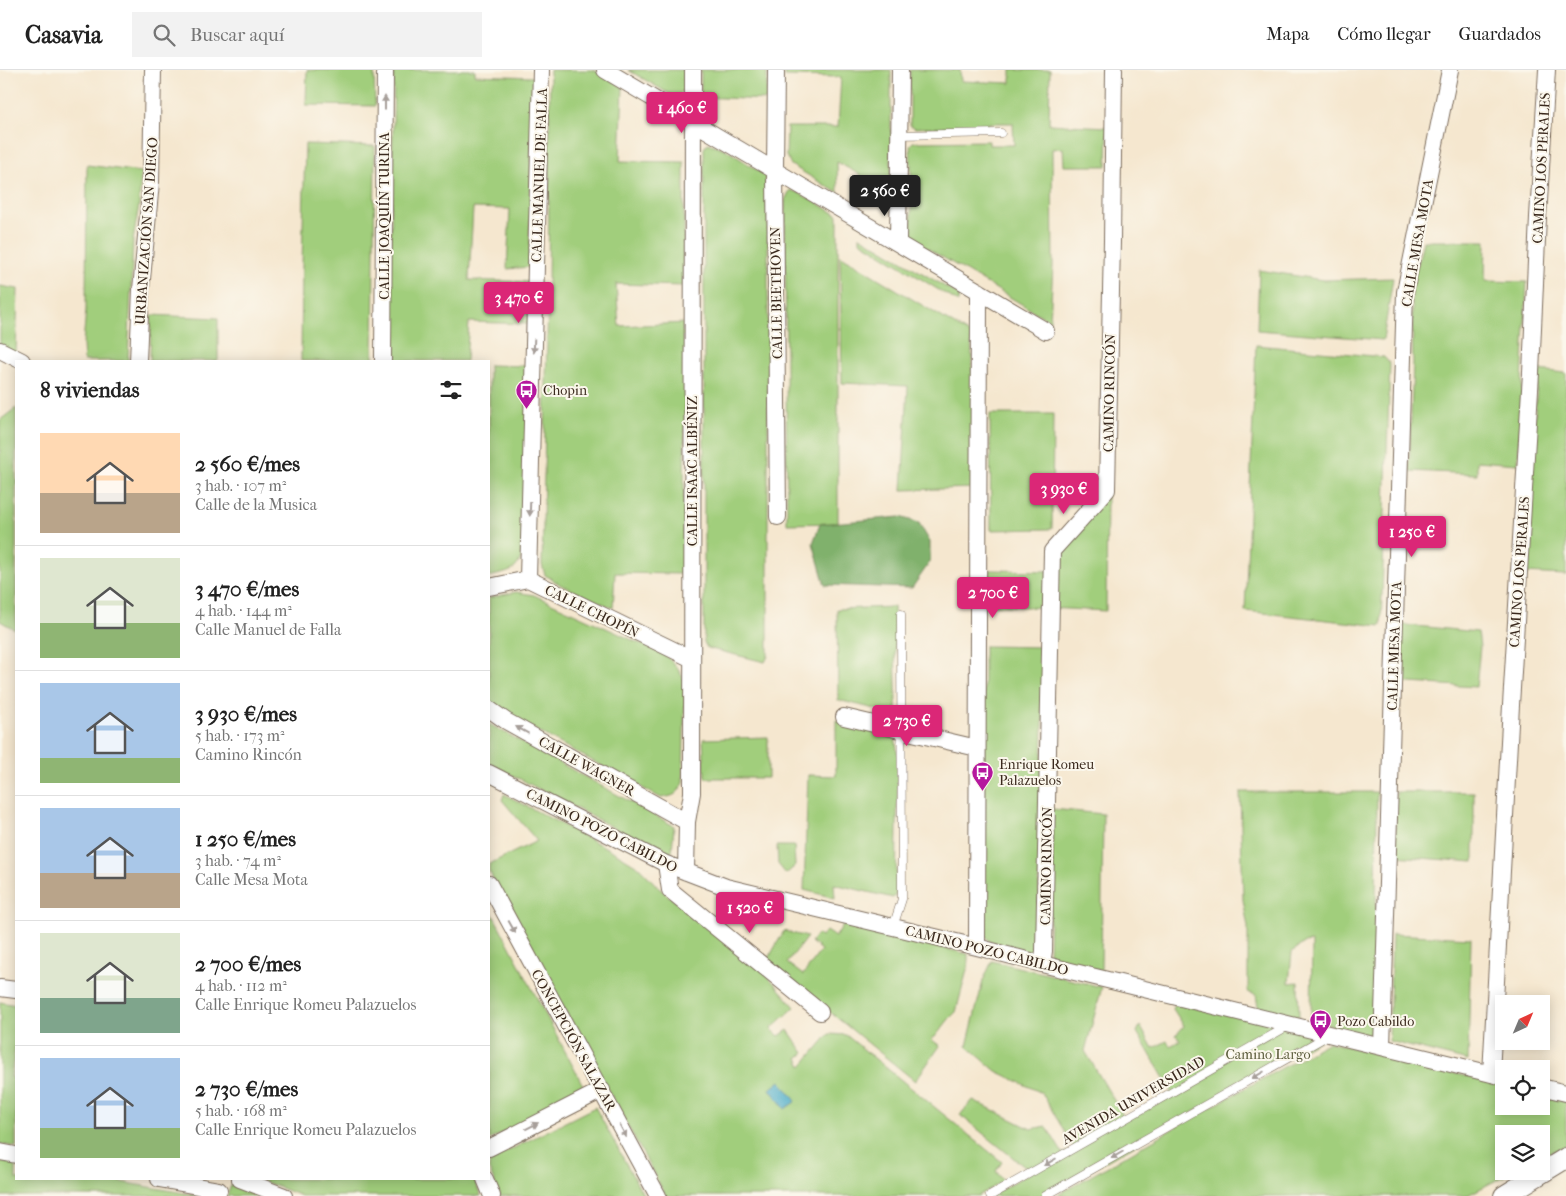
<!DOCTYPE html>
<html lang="es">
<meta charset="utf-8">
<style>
:root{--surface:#fff;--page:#f2f2f2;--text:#222;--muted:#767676;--line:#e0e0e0;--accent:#db2777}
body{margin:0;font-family:"IM FELL French Canon",serif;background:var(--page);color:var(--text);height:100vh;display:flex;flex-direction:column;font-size:19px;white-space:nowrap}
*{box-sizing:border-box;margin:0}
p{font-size:16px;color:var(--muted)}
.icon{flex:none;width:28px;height:28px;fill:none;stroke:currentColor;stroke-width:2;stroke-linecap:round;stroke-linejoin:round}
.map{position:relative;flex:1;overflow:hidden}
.sheet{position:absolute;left:15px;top:290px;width:475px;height:820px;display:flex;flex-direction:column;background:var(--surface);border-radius:0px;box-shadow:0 2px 12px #0003}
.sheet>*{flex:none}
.needle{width:32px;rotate:44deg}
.controls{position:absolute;left:1495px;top:925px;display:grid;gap:10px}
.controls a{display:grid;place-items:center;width:55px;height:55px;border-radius:0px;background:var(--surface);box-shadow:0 2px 12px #0003;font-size:25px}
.price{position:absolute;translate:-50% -42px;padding:0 11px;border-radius:5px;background:var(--accent);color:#fff;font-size:16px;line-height:32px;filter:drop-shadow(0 1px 2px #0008)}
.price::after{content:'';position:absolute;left:50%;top:30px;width:15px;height:11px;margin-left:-8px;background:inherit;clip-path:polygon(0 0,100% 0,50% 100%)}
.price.selected{background:#222;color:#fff}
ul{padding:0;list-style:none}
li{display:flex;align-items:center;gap:15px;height:125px;padding:0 25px}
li+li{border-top:1px solid var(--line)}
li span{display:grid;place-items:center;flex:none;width:140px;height:100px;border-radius:0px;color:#555}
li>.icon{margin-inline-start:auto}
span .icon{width:60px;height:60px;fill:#fffc;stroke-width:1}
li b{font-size:21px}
h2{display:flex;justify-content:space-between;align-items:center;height:60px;padding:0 25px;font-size:21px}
header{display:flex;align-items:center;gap:30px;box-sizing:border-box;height:70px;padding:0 25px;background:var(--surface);border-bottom:1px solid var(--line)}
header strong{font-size:24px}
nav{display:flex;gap:28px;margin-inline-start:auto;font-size:18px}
.search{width:350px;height:45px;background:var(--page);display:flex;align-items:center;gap:12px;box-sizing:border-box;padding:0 18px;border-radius:0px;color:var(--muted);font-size:19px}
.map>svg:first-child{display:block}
</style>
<header>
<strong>Casavia</strong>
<div class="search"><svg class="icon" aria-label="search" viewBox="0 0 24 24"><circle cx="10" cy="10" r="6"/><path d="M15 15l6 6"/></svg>Buscar aquí</div>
<nav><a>Mapa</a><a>Cómo llegar</a><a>Guardados</a></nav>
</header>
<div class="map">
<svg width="1566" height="1126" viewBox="0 0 1566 1126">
<rect width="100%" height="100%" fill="#fbf7ec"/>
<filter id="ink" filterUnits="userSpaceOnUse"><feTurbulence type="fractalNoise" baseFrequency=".02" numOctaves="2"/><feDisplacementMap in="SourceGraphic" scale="10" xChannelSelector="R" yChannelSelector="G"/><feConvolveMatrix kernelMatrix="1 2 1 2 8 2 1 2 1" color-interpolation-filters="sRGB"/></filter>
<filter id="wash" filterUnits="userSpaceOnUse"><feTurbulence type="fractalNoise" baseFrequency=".0096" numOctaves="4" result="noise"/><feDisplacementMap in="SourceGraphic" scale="20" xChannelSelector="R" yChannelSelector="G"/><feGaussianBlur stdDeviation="1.12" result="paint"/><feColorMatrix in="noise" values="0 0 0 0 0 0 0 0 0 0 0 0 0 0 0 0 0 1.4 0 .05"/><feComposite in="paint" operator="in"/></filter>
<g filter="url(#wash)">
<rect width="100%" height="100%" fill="#f5e7cf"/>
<path fill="#a1ce7c" stroke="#6e7c4d" d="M307,0H374L375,36L306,35Z
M394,0H475V5L533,7L529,197L507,199L510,139L473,138L469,210L531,212L528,254L469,252L466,291H389Z
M550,0H594L623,17L620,91L684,92V216L616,214L619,256L686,253L683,504L615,503L613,538L561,515L545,505L542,495L548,224Z
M628,0H685C685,12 687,22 675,27Z
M701,0H767V30L701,27Z
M785,0H891V122L837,92L838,123L791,95L786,86L787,57H838L841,7L785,6Z
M910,0H960L961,11L1011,13V0H1050L1049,54L1108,57L1107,96H1064L1063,78L1052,79L1053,196L1050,251L910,168L912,121L910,75L913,72L989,71V75H1014L1013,53H988V56L915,58L910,55Z
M708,73L725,79L765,105L768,147V586L765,592L707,578L704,572V78Z
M305,74L375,76L373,291H301L302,196Z
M87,95L141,102L139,135L133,171L128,291H84L83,274L86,239Z
M790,120L799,123L838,145V453L787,454L785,130Z
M860,166L959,225L958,232L860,171Z
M1423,171H1486L1485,211L1527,212L1518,394L1477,391V404L1409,401L1413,293L1412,220Z
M840,185L971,265L978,418L902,420L908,316L842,313Z
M1259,200L1323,210L1393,208L1383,270L1257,260Z
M0,216L18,219L16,284L0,275Z
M151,245L218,248V291H150Z
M1256,275L1384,287L1390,294L1381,556L1245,541Z
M489,295L530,296L523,482C516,504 510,501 489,507Z
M1538,300L1566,303V505L1524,503Z
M16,338V560L0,551V350Z
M990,344H1053L1052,459L991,460Z
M1107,420L1106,541L988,535L989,500L1052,501V481Z
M516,522L534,525L665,585C674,593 680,601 685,612L683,713C677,725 675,726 661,728L504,643L489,630V528Z
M894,537C894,573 897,608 896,644L838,630L837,539Z
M1395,554L1478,562L1480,577L1476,617L1393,612Z
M984,576L1045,577L1037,884L989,871L983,862Z
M836,650L895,665L898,687L896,824L893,828L834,814L835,828L804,820L808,705L836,706Z
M489,654L674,756L672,781L668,786L489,693Z
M768,667V708H705L703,669Z
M1240,722H1377L1375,967L1311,950L1312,872L1304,873L1292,882L1289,913L1298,912L1299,947L1258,937L1256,925L1248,922V857L1243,830Z
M1396,722H1474V792L1395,786Z
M504,724L616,783L639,797L660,819L764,902L795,937L771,959L779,966L788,960L804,983L798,988L802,996L829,964L846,965L1002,1092L996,1101L1003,1111L978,1126H666L489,801V794L537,771L502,730Z
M1052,739L1103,744L1101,901L1049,887Z
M777,776H794L795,796L786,804L778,794Z
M489,837L586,1021L489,1070Z
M843,855L968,884V896L956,942L949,949L935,967L931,969L940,976L915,1011L767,891L784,861L807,867L787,893L803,905L821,880L811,872L817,864L821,867L826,861L835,867Z
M1392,864L1471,868L1468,991L1389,971Z
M992,891L1102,917L1085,981L1125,1049L1172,1022L1137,962L1140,956L1153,978L1167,971L1170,976L1180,971L1176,965L1184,956L1173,939L1175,934L1331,964L1045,1126H990L1031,1102L960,1045L973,1030L1031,1059L1046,1056L1063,1084L1074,1078L1042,1023L996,1001L967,976L983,911Z
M0,932L16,935V970L11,1007L16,1008V1077L0,1074Z
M1329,972L1504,1016V1036H1541V1025L1566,1032V1075L1541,1088V1064H1504V1101H1514L1466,1126H1056L1188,1050Z
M595,1037L644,1126H500L489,1099L490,1090Z
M0,1092L16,1094V1109H104L201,1126H0Z
M258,1109H474L481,1126H301Z
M231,1115L262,1126H227Z"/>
<path fill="#80b16c" stroke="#5e6e45" d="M900,447L919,453L930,472V492L912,518L825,515L813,473L820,454Z"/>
<path fill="#48abc8" stroke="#426a73" d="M780,1011L796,1031L785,1039L770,1019Z"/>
</g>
<g filter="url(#ink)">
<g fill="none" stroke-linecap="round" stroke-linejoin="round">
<defs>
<path id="service" d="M899,65L1001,63
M893,857L902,829L901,544
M990,1126L1288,956
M1045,1126L1327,966"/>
<path id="minor" d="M605,0L1046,261
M776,0L775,100L778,447
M898,173L900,0
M0,280L22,291
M138,291L141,220L151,112L153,0
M383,291L385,0
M528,509L541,0
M489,517L528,509L692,589
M489,639L506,651L687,752
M844,647L977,678
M489,703L666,794L726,817L977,877L1042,894L1504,1007
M666,794L670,820L820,942
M686,802L687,752L692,723L693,0
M489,814L658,1126
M977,877L979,221
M1042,894L1044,881L1052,481L1107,420L1112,171L1114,0
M0,918L16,920
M1382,977L1405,222L1450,0
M1491,1004L1511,635L1531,303L1538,147L1547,0
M1541,1017L1566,1023
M489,1078L602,1020
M0,1082L16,1085
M159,1109L219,1120
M240,1109L284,1126
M485,1109L492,1126"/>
<path id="tertiary" d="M1504,1126L1566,1088"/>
</defs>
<use href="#service" stroke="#7c6c5c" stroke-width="9"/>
<use href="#minor" stroke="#7c6c5c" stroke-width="18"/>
<use href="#tertiary" stroke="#7c6c5c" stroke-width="22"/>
<use href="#service" stroke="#fff" stroke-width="8"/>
<use href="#minor" stroke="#fff" stroke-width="16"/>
<use href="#tertiary" stroke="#fff" stroke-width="20"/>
</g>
<defs><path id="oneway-solid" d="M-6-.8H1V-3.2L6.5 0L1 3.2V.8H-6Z" transform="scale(1.25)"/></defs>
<g fill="#a79f9a">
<use href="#oneway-solid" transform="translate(385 33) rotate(-90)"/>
<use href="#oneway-solid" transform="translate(534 276) rotate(92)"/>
<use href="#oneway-solid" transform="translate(530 439) rotate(92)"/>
<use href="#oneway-solid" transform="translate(522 660) rotate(-151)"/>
<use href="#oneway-solid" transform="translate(512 857) rotate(61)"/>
<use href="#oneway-solid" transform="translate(1258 1005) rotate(150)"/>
<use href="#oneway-solid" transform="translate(532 1056) rotate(-27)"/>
<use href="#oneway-solid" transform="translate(623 1061) rotate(62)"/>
<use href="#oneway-solid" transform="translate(1117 1085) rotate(150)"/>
<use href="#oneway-solid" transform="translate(1050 1092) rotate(150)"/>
</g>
</g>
<defs>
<symbol id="bus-pin" viewBox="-11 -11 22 30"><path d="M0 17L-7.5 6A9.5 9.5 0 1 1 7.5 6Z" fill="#b5179e" stroke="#fbf7ec"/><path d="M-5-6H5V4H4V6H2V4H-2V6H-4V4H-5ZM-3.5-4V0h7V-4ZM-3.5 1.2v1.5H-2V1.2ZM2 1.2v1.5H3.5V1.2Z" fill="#fff"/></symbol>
</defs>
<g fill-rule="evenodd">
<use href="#bus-pin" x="514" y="308" width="25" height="34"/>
<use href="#bus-pin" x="970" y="690" width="25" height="34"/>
<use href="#bus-pin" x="1308" y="938" width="25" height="34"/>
</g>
<g text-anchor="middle" stroke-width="4" stroke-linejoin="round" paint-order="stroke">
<g font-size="14" fill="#3b2a1e" stroke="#fbf7ec">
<text transform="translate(1541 98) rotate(-87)" y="5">CAMINO LOS PERALES</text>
<text transform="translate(539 105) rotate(-88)" y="5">CALLE MANUEL DE FALLA</text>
<text transform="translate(384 146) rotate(-90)" y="5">CALLE JOAQUÍN TURINA</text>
<text transform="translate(146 161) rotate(-86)" y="5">URBANIZACIÓN SAN DIEGO</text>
<text transform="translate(1417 173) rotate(-80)" y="5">CALLE MESA MOTA</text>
<text transform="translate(776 223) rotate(-91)" y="5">CALLE BEETHOVEN</text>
<text transform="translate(1109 323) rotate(-89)" y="5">CAMINO RINCÓN</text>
<text transform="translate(692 401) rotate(-90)" y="5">CALLE ISAAC ALBÉNIZ</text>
<text transform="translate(1519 502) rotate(-86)" y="5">CAMINO LOS PERALES</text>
<text transform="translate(592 541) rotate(26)" y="5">CALLE CHOPÍN</text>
<text transform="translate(1394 576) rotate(-88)" y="5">CALLE MESA MOTA</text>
<text transform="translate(587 696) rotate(29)" y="5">CALLE WAGNER</text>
<text transform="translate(602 760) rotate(27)" y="5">CAMINO POZO CABILDO</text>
<text transform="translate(1046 796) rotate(-89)" y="5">CAMINO RINCÓN</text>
<text transform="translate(987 880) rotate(14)" y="5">CAMINO POZO CABILDO</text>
<text transform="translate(574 970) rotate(61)" y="5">CONCEPCIÓN SALAZAR</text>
<text transform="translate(1133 1030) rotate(-30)" y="5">AVENIDA UNIVERSIDAD</text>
</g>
<g font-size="14" fill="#3b2a1e" stroke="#fbf7ec" text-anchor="start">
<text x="543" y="325">Chopin</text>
<text x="999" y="699">Enrique Romeu<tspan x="999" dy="16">Palazuelos</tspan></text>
<text x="1337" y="956">Pozo Cabildo</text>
</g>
<g font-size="14" fill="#5a5b3a" stroke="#fbf7ec">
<text x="1268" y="989">Camino Largo</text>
</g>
</g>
</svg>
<div class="controls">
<a><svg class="needle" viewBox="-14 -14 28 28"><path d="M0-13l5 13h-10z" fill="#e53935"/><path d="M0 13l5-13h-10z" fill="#767676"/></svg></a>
<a><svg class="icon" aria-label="locate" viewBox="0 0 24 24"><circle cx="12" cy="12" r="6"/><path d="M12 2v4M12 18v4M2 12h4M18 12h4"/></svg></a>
<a><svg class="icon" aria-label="layers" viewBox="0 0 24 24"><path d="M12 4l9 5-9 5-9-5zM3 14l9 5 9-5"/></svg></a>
</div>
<b class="price" style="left:682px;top:64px">1 460 €</b>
<b class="price selected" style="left:885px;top:147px">2 560 €</b>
<b class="price" style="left:519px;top:254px">3 470 €</b>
<b class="price" style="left:1064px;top:445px">3 930 €</b>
<b class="price" style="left:1412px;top:488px">1 250 €</b>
<b class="price" style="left:993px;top:549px">2 700 €</b>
<b class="price" style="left:907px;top:677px">2 730 €</b>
<b class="price" style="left:750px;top:864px">1 520 €</b>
<section class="sheet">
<h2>8 viviendas<svg class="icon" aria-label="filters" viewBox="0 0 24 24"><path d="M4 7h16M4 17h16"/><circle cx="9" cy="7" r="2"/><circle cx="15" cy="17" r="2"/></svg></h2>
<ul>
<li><span style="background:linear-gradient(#ffd9b3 60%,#b9a48a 0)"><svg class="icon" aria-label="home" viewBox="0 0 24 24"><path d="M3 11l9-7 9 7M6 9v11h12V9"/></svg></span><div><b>2 560 €/mes</b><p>3 hab. · 107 m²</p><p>Calle de la Musica</p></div></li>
<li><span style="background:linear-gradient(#dfe7d0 65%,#8fb573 0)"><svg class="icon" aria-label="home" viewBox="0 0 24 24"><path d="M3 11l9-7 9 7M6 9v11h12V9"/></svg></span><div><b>3 470 €/mes</b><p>4 hab. · 144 m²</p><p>Calle Manuel de Falla</p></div></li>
<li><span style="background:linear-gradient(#a9c7e8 75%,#8fb573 0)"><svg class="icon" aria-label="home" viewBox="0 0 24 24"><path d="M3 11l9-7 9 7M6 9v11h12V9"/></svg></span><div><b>3 930 €/mes</b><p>5 hab. · 173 m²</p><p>Camino Rincón</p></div></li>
<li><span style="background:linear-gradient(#a9c7e8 65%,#b9a48a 0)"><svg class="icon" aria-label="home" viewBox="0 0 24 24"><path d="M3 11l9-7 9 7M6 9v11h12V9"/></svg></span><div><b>1 250 €/mes</b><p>3 hab. · 74 m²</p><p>Calle Mesa Mota</p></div></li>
<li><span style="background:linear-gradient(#dfe7d0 65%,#7fa58c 0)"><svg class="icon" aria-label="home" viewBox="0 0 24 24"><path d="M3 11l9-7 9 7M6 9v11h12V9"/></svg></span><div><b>2 700 €/mes</b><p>4 hab. · 112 m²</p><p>Calle Enrique Romeu Palazuelos</p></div></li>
<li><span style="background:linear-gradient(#a9c7e8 70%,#8fb573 0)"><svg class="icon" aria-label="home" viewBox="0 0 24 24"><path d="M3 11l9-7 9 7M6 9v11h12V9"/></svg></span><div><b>2 730 €/mes</b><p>5 hab. · 168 m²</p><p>Calle Enrique Romeu Palazuelos</p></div></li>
</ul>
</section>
</div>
